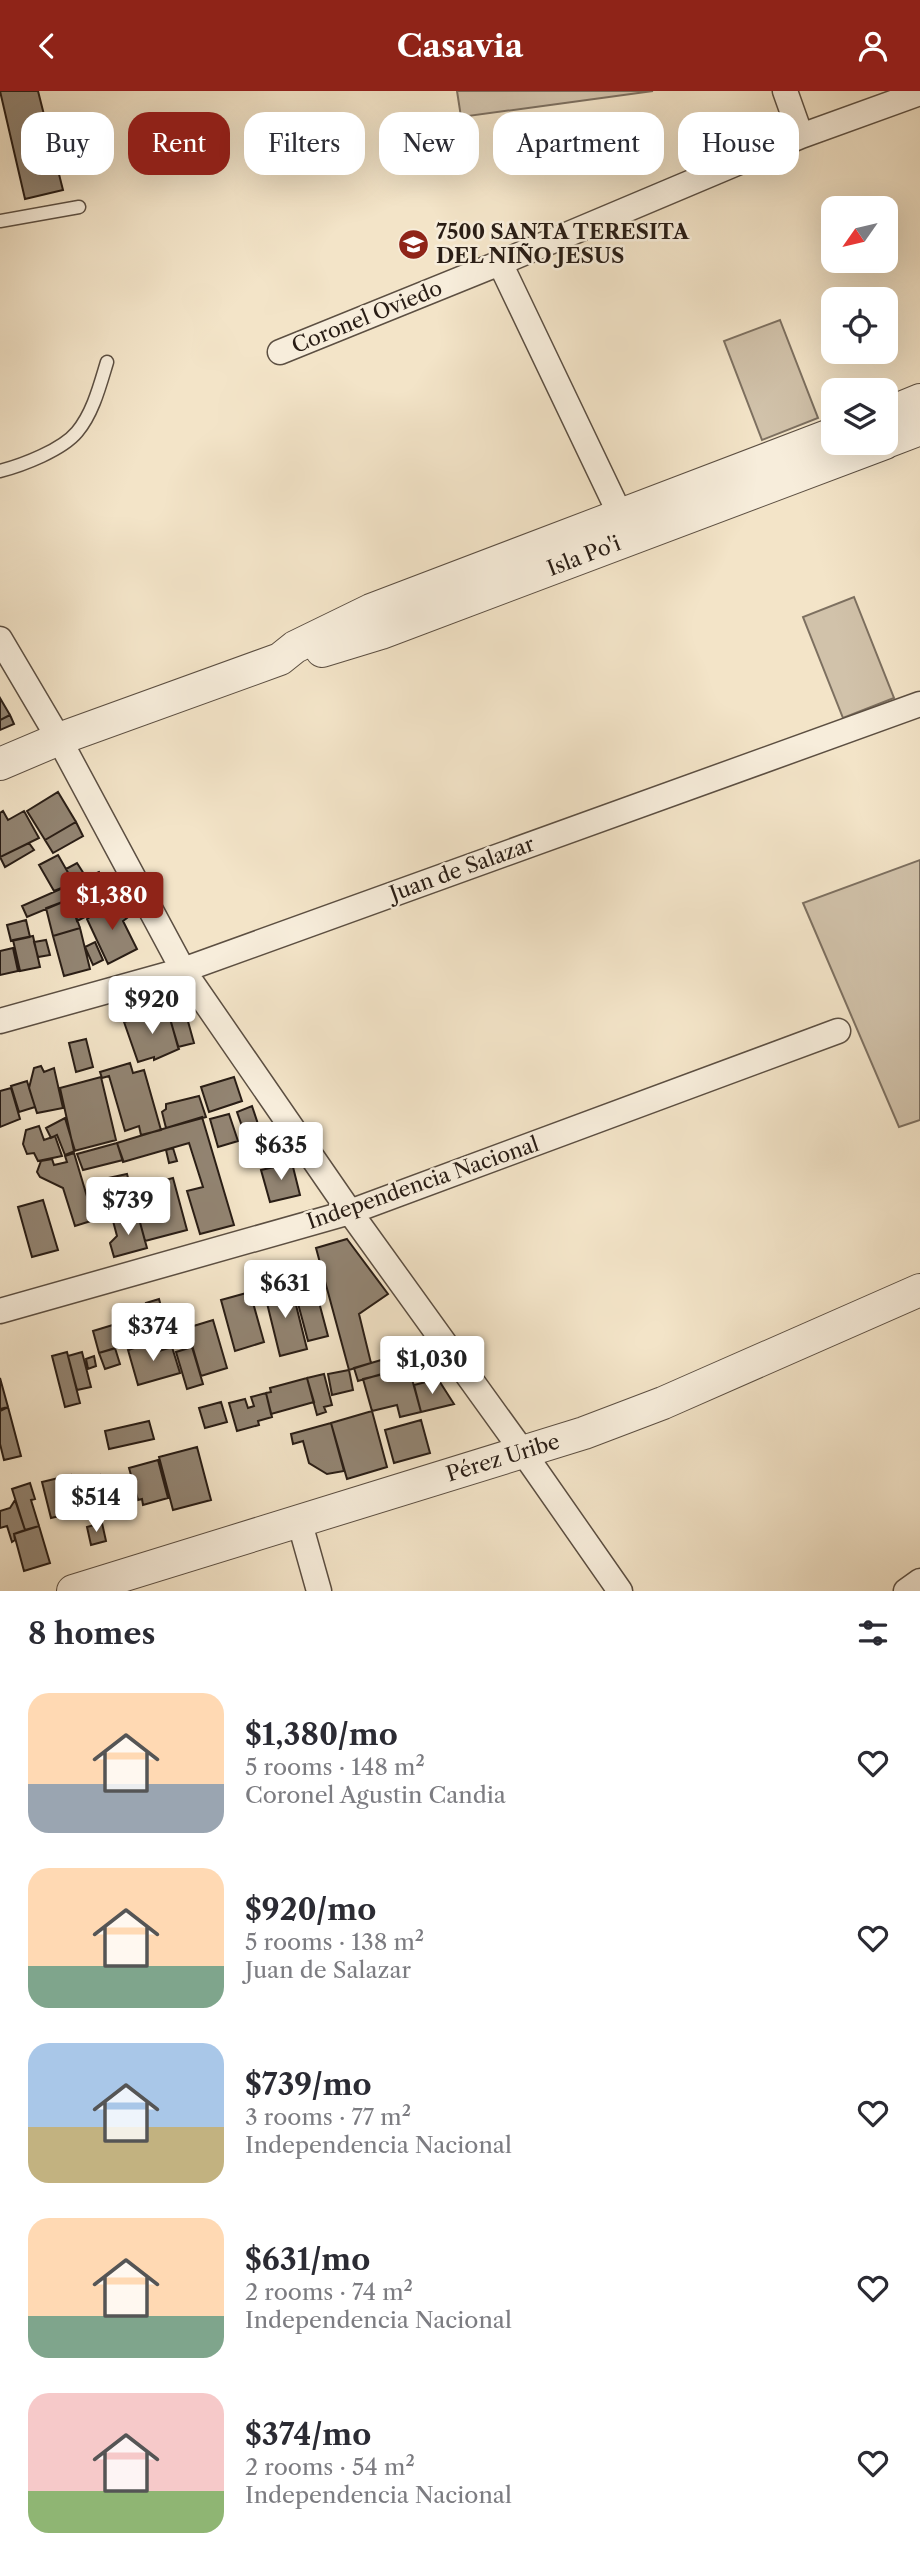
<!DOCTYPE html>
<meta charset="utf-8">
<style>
:root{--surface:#fff;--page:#f7f7f7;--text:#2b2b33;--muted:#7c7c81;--accent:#8f2418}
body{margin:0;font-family:"Libre Caslon Text",serif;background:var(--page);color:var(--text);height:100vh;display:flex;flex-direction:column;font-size:26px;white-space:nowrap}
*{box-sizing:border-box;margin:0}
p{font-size:23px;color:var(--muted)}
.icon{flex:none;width:38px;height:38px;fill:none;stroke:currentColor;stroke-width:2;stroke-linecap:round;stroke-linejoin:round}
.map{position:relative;height:1500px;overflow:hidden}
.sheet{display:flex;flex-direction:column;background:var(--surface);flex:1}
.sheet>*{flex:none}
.banner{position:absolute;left:21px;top:21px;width:878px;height:63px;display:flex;gap:14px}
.needle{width:46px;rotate:236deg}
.fabs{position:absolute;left:821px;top:105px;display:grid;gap:14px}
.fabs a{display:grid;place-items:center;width:77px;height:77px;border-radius:14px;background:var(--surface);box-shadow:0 7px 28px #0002;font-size:35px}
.price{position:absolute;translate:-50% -60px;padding:0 16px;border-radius:7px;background:#fff;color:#222;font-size:23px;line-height:46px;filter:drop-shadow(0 2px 4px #0008)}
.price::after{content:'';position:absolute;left:50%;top:42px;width:21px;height:16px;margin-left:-10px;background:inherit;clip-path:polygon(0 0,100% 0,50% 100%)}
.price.selected{background:var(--accent);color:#fff}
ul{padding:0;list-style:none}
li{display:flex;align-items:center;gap:21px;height:175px;padding:0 28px}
li span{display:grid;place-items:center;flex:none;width:196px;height:140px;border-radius:21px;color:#555}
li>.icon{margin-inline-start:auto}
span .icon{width:84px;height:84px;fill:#fffc;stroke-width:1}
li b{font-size:30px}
h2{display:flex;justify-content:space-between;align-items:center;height:84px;padding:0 28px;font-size:30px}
.chip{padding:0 24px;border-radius:21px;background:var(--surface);box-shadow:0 7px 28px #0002;font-size:24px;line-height:63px}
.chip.selected{background:var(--accent);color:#fff}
header{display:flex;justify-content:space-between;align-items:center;height:91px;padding:0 28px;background:var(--accent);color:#fff;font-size:32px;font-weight:800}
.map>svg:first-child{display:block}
</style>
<header><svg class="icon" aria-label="back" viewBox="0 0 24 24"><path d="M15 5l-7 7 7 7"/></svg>Casavia<svg class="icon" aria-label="person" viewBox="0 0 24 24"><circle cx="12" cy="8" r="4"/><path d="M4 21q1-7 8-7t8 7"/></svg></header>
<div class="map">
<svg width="920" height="1500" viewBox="0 0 920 1500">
<rect width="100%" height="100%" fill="#f3e4c8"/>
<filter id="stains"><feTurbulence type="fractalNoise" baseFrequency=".00286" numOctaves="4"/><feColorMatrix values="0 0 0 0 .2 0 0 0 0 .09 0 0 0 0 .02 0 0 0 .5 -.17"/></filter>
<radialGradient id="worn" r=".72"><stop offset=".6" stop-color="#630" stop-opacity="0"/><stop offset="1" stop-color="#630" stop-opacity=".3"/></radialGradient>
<path fill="#d1c2aa" stroke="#7d7060" stroke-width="2" d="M457,0H653L461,26Z
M780,229L818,327L762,349L724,250Z
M854,506L894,607L843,627L803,526Z
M920,769V1029L899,1036L803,812Z"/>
<path fill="#928472" stroke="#291d15" stroke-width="2" d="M0,0H38L63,99L25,108Z
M0,607L10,624L0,629Z
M10,624L14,633L0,639V629Z
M58,701L76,731L45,749L27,720Z
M3,720L8,729L24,720L39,747L0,766V722Z
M76,731L83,745L53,762L45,749Z
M29,752L34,759L5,776L0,766Z
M58,764L74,792L54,800L39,774Z
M77,772L86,786L74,792L66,778Z
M99,781L109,796L84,808L89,824L77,830L70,808L27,826L22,815Z
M70,808L80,837L53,845L46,817Z
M116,809L127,827L123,830L137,858L108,873L87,828L90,826L89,824Z
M26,829L30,846L11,850L7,834Z
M80,837L90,878L64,885L53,845Z
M33,845L40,876L20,880L13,849Z
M46,849L50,864L38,866L34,851Z
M95,851L103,869L93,874L85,856Z
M13,857L18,880L0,884V860Z
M184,916L194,952L178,956L168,920Z
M167,918L179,958L154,969V966L138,971L124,931Z
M86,948L93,976L76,981L69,952Z
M130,972L133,982L144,979L161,1039L141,1044L139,1035L125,1040L109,985L102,987L100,981Z
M41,975L44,981L54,977L63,1017L37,1022L29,997L34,977Z
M101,986L116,1049L74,1060L60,997Z
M234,986L242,1010L209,1021L201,996Z
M27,990L35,1016L19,1021L11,995Z
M11,997L20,1028L0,1036V1000Z
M199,1005L206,1026L166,1037L162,1021L166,1018V1013Z
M252,1015L259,1036L244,1041L237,1021Z
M229,1023L238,1050L218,1056L210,1028Z
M202,1026L234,1134L200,1143L187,1100L203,1096L189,1052L123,1071L117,1052Z
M65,1027L75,1060L65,1064L57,1044L51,1047L46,1037Z
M39,1035L44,1049L55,1045L62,1065L38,1070L34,1062L27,1063L23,1053L26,1039Z
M117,1052L123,1069L83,1079L77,1063Z
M173,1057L177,1070L169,1072L166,1059Z
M74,1062L94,1129L75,1135L63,1097L40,1086L37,1081L41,1070L52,1068L54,1074L67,1071L65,1065Z
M292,1072L300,1104L270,1111L261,1079Z
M127,1083L138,1124L113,1130L110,1117L106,1118L99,1089Z
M173,1087L187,1139L145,1150L131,1098Z
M43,1109L58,1159L32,1166L18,1116Z
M138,1124L147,1157L114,1166L110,1152L117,1145L113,1130Z
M347,1148L388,1203L359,1223L371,1272L349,1279L316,1157Z
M312,1185L328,1245L308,1250L292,1190Z
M291,1194L307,1258L280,1265L264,1200Z
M250,1201L264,1251L235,1260L221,1209Z
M159,1208L172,1256L159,1260L146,1212Z
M213,1229L227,1277L201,1285L187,1237Z
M116,1233L123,1255L99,1262L93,1240Z
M157,1250L159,1260L172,1256L180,1282L138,1294L128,1259Z
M192,1256L203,1293L187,1298L176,1261Z
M115,1257L120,1273L105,1278L99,1262Z
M67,1261L80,1312L65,1316L52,1265Z
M82,1261L91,1296L77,1299L68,1265Z
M94,1265L96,1275L88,1278L86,1268Z
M388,1267L392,1280L358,1290L354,1277Z
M409,1277L421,1321L400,1326L397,1314L372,1320L363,1288Z
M349,1279L353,1299L332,1304L328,1283Z
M324,1283L332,1314L324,1316L326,1321L317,1324L307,1287Z
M0,1287L8,1316L0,1318Z
M307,1287L314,1311L271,1323L266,1302L271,1301L270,1297Z
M438,1288L454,1313L421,1321L414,1294Z
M266,1302L272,1326L258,1330L259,1334L237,1340L229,1312L245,1308L248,1317L254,1315L251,1306Z
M221,1311L227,1331L205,1337L199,1317Z
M8,1316L21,1365L4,1369L0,1353V1320Z
M372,1320L387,1376L347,1388L331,1332Z
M421,1329L430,1362L394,1372L385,1339Z
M149,1330L154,1348L109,1358L105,1340Z
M331,1332L344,1380L327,1383L309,1372L303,1350L293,1353L291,1343Z
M197,1356L211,1409L173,1419L159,1366Z
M158,1369L168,1407L143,1414L142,1408L138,1409L129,1377Z
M71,1384L80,1420L51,1427L42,1391Z
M100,1384L106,1404L120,1400L125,1418L93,1427L82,1389Z
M30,1392L35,1408L31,1409L39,1435L25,1439L12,1398Z
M15,1409L25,1439L14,1443L15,1449L12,1451L7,1435L0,1437V1420L10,1417Z
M102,1432L106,1450L91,1454L87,1436Z
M39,1435L50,1472L24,1480L14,1443Z"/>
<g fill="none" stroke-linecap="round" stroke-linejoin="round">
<defs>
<path id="service" d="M0,130L79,116
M0,380C23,374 62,359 77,341C93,322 100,294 107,271"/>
<path id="minor" d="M785,0L801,45
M500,172L628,440
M280,261L500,172L801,45L920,2
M0,548L59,648L183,879L350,1121L523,1361L620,1500
M0,930L183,879L920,613
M0,1220L350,1121L838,940
M299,1429L319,1500
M906,1500L920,1490"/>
<path id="tertiary" d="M886,323L920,309
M886,351L920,338
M322,560L381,542L885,352
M0,673L59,648L280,568L295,556L371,519L833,343
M73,1500L584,1342L663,1312L920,1199"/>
</defs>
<use href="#service" stroke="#5c4f42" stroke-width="15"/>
<use href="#minor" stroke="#5c4f42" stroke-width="27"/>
<use href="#tertiary" stroke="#5c4f42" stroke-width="34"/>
<use href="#service" stroke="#f7eddb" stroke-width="12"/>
<use href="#minor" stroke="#f7eddb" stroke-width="24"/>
<use href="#tertiary" stroke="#f7eddb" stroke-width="32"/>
</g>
<defs>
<symbol id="school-disc" viewBox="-11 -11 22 22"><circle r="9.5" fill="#8f2418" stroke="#f7eddb"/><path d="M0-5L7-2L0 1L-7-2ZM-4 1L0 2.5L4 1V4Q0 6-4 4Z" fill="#fff"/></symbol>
</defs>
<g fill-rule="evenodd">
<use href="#school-disc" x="396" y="136" width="35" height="35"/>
</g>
<g text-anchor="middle" stroke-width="5" stroke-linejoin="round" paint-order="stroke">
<g font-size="21" font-weight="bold" fill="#291d15" stroke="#f7eddb" text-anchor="start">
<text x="436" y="148">7500 SANTA TERESITA<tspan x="436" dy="24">DEL NIÑO JESUS</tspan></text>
</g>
<g font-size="21" fill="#291d15" stroke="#f7eddb">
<text transform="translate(367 226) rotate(-22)" y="7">Coronel Oviedo</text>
<text transform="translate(584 465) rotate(-21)" y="7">Isla Po'i</text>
<text transform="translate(462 778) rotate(-20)" y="7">Juan de Salazar</text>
<text transform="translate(423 1092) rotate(-19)" y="7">Independencia Nacional</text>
<text transform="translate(503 1367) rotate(-17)" y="7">Pérez Uribe</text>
</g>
</g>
<rect width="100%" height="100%" filter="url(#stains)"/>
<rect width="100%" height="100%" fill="url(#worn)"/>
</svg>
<div class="fabs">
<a><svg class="needle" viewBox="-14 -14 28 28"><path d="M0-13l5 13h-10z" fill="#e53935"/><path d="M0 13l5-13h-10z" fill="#7c7c81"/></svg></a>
<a><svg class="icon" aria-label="locate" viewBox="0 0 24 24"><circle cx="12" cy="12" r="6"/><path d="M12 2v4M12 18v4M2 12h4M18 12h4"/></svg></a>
<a><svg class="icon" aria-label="layers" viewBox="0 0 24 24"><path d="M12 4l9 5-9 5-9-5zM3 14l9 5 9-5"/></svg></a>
</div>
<b class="price selected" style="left:112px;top:841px">$1,380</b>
<b class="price" style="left:152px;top:945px">$920</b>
<b class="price" style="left:281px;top:1091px">$635</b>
<b class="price" style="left:128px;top:1146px">$739</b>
<b class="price" style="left:285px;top:1229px">$631</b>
<b class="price" style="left:153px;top:1272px">$374</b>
<b class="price" style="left:432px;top:1305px">$1,030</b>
<b class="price" style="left:96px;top:1443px">$514</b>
<div class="banner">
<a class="chip">Buy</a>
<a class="chip selected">Rent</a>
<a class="chip">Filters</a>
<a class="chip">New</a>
<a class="chip">Apartment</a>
<a class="chip">House</a>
</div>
</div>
<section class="sheet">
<h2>8 homes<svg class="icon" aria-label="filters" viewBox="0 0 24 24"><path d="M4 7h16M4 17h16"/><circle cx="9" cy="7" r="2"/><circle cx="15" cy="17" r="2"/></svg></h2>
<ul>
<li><span style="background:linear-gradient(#ffd9b3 65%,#9aa5b1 0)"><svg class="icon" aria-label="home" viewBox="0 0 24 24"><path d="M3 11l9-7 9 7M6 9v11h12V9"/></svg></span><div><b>$1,380/mo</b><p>5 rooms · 148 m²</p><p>Coronel Agustin Candia</p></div><svg class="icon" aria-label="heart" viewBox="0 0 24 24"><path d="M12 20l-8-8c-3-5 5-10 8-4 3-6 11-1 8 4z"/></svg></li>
<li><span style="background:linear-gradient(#ffd9b3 70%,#7fa58c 0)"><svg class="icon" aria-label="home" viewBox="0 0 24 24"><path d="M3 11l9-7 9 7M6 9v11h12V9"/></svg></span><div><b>$920/mo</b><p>5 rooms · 138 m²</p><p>Juan de Salazar</p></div><svg class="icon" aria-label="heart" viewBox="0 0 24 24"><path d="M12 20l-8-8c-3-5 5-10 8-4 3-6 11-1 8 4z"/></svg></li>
<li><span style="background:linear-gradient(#a9c7e8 60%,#c2b280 0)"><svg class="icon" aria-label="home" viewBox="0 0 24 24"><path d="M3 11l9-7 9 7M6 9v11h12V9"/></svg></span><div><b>$739/mo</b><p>3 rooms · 77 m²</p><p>Independencia Nacional</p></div><svg class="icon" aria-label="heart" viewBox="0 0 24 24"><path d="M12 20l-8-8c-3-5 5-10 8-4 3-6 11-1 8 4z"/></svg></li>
<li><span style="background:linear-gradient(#ffd9b3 70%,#7fa58c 0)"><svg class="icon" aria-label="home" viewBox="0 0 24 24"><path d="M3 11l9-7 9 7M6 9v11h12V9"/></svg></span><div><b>$631/mo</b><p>2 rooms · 74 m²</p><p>Independencia Nacional</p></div><svg class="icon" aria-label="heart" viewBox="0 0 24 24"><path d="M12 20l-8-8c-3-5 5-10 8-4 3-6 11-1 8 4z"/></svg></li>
<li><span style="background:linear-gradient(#f6c9c9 70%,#8fb573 0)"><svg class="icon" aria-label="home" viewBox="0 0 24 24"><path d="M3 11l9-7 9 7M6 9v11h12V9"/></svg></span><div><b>$374/mo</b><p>2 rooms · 54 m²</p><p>Independencia Nacional</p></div><svg class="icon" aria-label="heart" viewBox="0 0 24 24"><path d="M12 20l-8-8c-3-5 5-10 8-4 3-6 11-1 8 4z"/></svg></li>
</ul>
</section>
